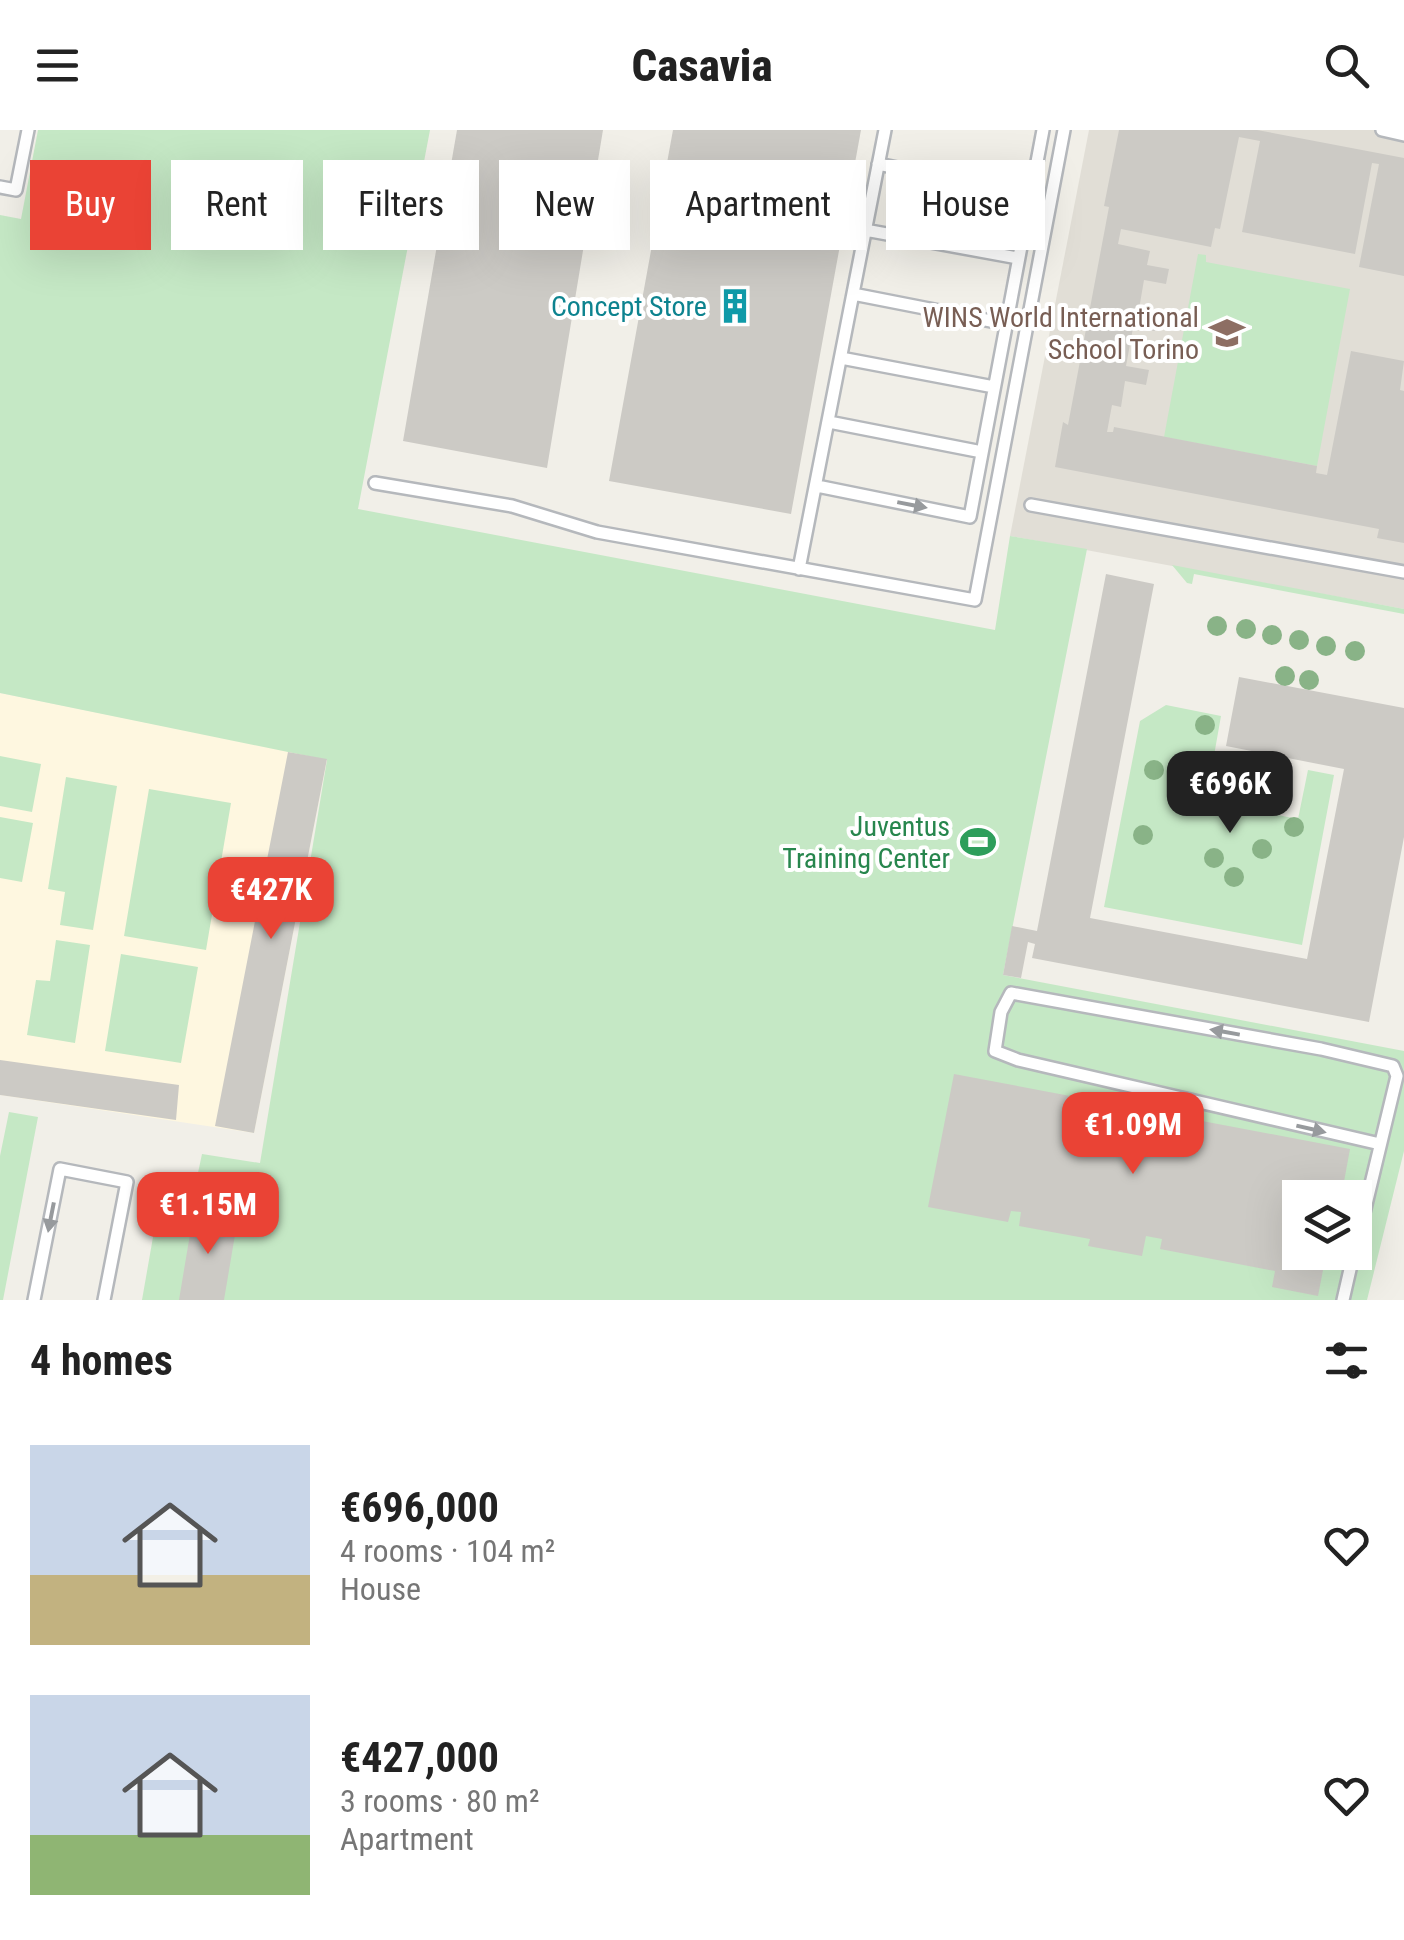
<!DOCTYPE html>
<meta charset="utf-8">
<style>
:root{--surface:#fff;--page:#f2f2f2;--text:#222;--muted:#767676;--accent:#ea4335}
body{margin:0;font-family:"Roboto Condensed",sans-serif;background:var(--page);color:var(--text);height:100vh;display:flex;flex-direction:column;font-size:38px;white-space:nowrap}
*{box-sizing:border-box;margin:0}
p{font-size:32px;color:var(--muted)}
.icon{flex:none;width:55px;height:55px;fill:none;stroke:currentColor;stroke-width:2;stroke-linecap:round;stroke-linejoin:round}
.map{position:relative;height:1170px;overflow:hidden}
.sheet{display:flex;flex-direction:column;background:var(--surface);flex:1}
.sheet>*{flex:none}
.guide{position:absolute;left:30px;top:30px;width:1345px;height:90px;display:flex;gap:20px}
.fabs{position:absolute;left:1282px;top:1050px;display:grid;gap:20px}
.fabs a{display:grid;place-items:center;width:90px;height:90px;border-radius:0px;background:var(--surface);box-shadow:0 10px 40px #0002;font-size:50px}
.price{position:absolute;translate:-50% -85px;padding:0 22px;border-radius:20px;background:var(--accent);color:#fff;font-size:32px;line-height:65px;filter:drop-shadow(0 2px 5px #0008)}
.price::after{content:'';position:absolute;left:50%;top:60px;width:30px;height:22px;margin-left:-15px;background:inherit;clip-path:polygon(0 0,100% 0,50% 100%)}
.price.active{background:#222;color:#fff}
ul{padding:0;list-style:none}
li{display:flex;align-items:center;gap:30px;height:250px;padding:0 30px}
li span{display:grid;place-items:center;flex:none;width:280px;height:200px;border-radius:0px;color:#555}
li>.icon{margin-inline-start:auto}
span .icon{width:120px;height:120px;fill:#fffc;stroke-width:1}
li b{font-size:42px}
h2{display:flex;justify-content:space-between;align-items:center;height:120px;padding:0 30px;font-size:42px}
.tag{padding:0 35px;border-radius:0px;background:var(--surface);box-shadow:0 10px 40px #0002;font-size:35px;line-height:90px}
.tag.active{background:var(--accent);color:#fff}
header{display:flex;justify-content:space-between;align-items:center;height:130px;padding:0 30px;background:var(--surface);font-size:45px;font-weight:800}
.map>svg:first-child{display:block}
</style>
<header><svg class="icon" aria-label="menu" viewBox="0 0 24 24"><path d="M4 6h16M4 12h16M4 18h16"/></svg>Casavia<svg class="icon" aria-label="search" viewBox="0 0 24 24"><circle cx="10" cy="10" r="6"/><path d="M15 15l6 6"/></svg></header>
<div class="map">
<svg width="1404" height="1170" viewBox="0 0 1404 1170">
<rect width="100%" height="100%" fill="#f1efe8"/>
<path fill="#fef7e0" d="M0,563L327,629L254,1003L0,965Z"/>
<path fill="#e1ded6" d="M1089,0H1404V479L1010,406Z"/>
<path fill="#c5e8c5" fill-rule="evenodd" d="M38,0H430L358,379L995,500L1010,406L1087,419L1003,845L1404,921V1021L1367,1170H142L160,1067L192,1071L202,1024L260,1033L327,630L0,563V85L21,89ZM1300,1068H1355V1122H1300Z
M1198,124L1206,125V132L1350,159L1317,336L1164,307Z
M1172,435L1404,479V484L1194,444L1192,454L1187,453Z
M1166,575L1221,586L1206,671L1298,689L1308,640L1334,645L1302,815L1104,777L1140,591Z
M0,626L41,634L32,682L0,676Z
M66,647L117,656L93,800L60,795L65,762L48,759Z
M149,659L231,673L206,820L124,806Z
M0,687L33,693L22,752L0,748Z
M56,810L90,815L75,913L27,905L36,850L50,851Z
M121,824L198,837L181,933L105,921Z
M9,982L38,987L3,1170H0V1026Z"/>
<path fill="#cccac5" d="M457,0H603L547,338L403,311Z
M673,0H861L791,384L609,351Z
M1119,0H1257L1404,28V146L1359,137L1379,34L1372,33L1355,124L1242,102L1260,11L1239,7L1220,99L1215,98L1211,117L1121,99L1118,114L1150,121L1147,135L1169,139L1166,154L1144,150L1138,185L1157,189L1155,201L1133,198L1126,236L1149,240L1146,255L1125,251L1121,277L1112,275L1107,302H1113L1114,297L1317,336L1316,343L1327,345L1351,221L1404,231L1400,260L1404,261V413L1377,408L1379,399L1055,337L1063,292L1068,295L1109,77L1104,76Z
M1106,444L1154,454L1090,788L1307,829L1344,639L1226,616L1239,547L1404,578V707L1369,892L1032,828L1035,814L1028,812L1021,848L1003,845L1012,796L1037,801Z
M288,622L327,629L254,1003L215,996Z
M0,930L179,955L176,990L0,965Z
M954,944L1350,1019L1341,1068H1300V1122H1312L1310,1132L1324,1135L1318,1166L1272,1157L1275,1141L1160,1119L1162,1109L1146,1106L1142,1126L1088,1116L1090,1109L1019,1096L1021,1082L1011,1081L1008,1092L928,1077Z
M194,1080L238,1087L224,1170H179Z"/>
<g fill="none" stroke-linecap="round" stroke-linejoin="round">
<defs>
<path id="service" d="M1382,0L1404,5
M878,34L1030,65
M0,57L16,60L28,0
M865,100L1018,128
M853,164L1006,194
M841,228L994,257
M829,292L982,322
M375,353L512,376L597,402L975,470L1064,0
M817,356L970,387L1043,0
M1031,375L1404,442
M799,439L885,0
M1355,1120L1397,946L1393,936L1321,919L1011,863L1001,882L995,921L1018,930L1380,1014
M34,1170L60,1039L127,1052L104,1170
M1343,1170L1354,1122"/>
</defs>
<use href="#service" stroke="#b5b8bc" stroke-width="16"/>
<use href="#service" stroke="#fff" stroke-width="11"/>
</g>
<g fill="#89b387">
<circle cx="1217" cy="496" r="10"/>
<circle cx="1246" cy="499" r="10"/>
<circle cx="1272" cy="505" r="10"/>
<circle cx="1299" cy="510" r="10"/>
<circle cx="1326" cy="516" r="10"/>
<circle cx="1355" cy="521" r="10"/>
<circle cx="1285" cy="546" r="10"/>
<circle cx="1309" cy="550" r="10"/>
<circle cx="1205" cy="595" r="10"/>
<circle cx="1154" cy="640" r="10"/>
<circle cx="1294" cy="697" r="10"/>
<circle cx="1143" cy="705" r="10"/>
<circle cx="1262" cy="719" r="10"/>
<circle cx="1214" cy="728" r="10"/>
<circle cx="1234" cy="747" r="10"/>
</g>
<defs><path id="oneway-solid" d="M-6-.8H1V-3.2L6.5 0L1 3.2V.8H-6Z" transform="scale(2.5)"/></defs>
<g fill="#979a9d">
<use href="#oneway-solid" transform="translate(912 375) rotate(11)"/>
<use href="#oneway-solid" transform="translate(1225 902) rotate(-170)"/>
<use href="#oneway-solid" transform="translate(1311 999) rotate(13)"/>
<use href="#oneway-solid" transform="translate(51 1087) rotate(101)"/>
</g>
<defs>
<symbol id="building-bare" viewBox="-9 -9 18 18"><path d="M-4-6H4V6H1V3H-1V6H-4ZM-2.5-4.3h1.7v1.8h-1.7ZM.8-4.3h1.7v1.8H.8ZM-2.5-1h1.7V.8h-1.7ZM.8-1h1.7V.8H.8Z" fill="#0f9aa8" stroke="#fff" stroke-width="2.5" paint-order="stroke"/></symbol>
<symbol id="school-bare" viewBox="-9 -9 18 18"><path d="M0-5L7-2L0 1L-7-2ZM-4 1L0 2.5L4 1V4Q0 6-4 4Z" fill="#8d6e63" stroke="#fff" stroke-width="2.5" paint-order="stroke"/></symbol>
<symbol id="stadium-bare" viewBox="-9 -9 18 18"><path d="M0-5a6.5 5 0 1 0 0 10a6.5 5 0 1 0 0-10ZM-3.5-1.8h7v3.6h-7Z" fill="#2e9e5b" stroke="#fff" stroke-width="2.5" paint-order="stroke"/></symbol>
</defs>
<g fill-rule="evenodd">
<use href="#building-bare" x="710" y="151" width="50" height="50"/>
<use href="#school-bare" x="1202" y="178" width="50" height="50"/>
<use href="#stadium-bare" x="953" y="687" width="50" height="50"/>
</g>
<g text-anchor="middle" stroke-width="8" stroke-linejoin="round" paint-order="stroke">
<g font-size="28" fill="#0d838f" stroke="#fff" text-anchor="end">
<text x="707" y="186">Concept Store</text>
</g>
<g font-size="28" fill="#785e54" stroke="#fff" text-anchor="end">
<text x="1199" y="197">WINS World International<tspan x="1199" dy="32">School Torino</tspan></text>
</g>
<g font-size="28" fill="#27864d" stroke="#fff" text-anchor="end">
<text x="950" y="706">Juventus<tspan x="950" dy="32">Training Center</tspan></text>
</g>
</g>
</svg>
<div class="fabs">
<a><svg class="icon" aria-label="layers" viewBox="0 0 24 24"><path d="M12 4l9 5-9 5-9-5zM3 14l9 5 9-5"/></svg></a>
</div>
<b class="price active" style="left:1230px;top:706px">€696K</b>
<b class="price" style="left:271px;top:812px">€427K</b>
<b class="price" style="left:1133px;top:1047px">€1.09M</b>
<b class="price" style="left:208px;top:1127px">€1.15M</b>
<div class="guide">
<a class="tag active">Buy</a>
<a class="tag">Rent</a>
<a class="tag">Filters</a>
<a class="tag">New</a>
<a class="tag">Apartment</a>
<a class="tag">House</a>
</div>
</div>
<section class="sheet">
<h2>4 homes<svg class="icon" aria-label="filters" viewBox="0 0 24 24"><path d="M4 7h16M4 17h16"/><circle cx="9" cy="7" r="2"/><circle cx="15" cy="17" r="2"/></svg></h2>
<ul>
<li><span style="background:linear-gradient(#c9d6e8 65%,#c2b280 0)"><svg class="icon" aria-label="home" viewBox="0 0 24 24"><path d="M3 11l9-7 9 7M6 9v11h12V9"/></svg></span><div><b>€696,000</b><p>4 rooms · 104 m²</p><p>House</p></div><svg class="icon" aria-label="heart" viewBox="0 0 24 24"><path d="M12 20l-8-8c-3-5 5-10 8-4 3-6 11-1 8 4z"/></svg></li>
<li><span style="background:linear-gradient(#c9d6e8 70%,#8fb573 0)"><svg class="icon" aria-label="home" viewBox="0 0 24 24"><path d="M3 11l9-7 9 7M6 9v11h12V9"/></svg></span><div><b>€427,000</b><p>3 rooms · 80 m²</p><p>Apartment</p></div><svg class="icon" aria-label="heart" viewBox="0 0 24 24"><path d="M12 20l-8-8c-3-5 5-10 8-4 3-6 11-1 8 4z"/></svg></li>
</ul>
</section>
